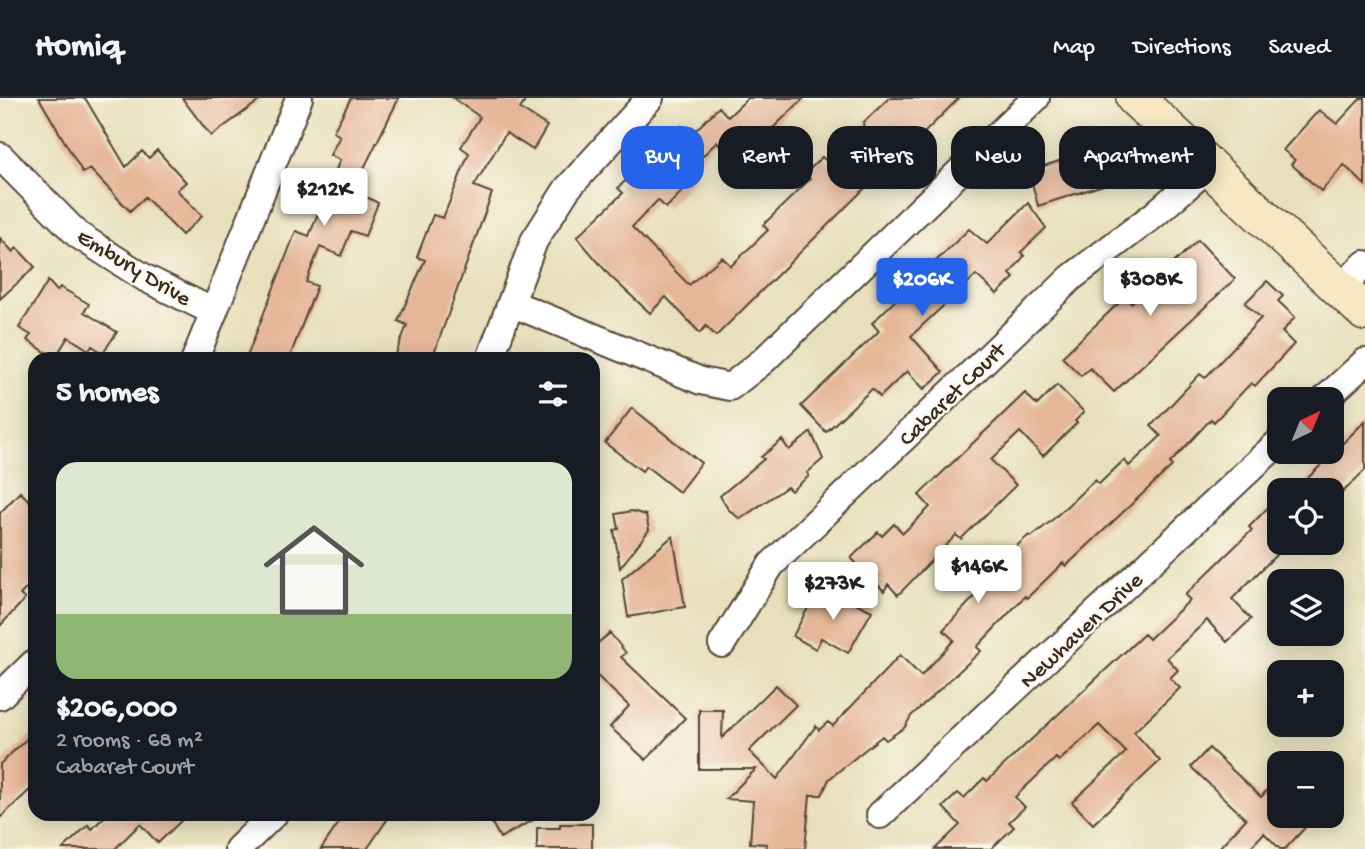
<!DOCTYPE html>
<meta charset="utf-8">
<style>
:root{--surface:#171b24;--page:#242831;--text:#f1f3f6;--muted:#9ea1a6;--line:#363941;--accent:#2563eb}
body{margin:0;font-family:"Gochi Hand",sans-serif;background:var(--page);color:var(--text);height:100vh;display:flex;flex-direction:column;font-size:26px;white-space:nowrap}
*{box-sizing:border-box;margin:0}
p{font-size:23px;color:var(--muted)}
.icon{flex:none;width:38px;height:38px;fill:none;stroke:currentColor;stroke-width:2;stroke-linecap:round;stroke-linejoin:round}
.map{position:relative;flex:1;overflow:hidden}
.details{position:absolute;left:28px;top:254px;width:572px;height:469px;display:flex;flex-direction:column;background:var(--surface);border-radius:21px;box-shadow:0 4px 18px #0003}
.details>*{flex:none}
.top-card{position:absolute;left:621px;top:28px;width:639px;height:63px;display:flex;gap:14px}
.needle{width:46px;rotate:43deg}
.fabs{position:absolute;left:1267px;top:289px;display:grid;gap:14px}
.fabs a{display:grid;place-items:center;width:77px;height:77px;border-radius:14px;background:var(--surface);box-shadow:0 4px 18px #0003;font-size:35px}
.price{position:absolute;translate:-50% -60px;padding:0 16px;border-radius:7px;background:#fff;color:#222;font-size:23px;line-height:46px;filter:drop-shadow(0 2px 4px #0008)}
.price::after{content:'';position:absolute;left:50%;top:42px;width:21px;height:16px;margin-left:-10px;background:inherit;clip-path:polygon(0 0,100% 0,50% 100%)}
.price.on{background:var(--accent);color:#fff}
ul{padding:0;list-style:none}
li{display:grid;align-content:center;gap:14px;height:371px;padding:0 28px}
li+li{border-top:2px solid var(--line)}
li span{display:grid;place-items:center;height:217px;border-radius:21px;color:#555}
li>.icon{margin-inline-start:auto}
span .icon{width:126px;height:126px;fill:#fffc;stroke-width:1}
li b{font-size:30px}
h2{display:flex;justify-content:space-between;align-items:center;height:84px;padding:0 28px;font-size:30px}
.tag{padding:0 24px;border-radius:21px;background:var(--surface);box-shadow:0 4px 18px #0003;font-size:24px;line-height:63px}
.tag.on{background:var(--accent);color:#fff}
header{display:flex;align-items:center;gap:42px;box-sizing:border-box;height:98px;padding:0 35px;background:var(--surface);border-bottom:2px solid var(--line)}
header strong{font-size:33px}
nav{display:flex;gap:38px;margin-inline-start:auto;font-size:24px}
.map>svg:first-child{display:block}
</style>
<header>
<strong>Homiq</strong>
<nav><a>Map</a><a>Directions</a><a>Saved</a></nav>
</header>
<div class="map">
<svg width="1365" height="751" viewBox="0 0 1365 751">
<rect width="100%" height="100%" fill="#fbf7ec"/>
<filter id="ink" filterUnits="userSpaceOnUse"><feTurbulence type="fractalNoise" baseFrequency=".0143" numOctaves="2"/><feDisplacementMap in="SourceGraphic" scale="14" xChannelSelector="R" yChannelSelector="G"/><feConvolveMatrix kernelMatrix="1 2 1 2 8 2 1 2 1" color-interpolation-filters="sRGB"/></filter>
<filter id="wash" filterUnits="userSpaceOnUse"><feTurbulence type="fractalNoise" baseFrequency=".00686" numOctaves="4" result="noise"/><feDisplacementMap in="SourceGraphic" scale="28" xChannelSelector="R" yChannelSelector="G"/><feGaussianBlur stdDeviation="1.57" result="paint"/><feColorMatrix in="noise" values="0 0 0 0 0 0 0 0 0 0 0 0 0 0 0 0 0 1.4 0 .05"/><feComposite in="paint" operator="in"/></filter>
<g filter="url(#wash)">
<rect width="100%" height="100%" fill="#e8e0bc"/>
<g id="blocks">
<path fill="#e5b697" d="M39,0H85L126,69L142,53L149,60L157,52L186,84L177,92L202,118L182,137L145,99L130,113L90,71L83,75Z
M182,0H263L211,38Z
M351,0H399L353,92L378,105L365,138L351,133L341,158L320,149L306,184L317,188L289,261H246L296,133L309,138L340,62L330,57L340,38L333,34Z
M453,0H527L520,11L547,28L533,52L506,35L474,88L492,95L432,261H394L407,227L398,223L425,162L417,159L433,117L443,120L469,55L461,49L480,19Z
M748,0H804L737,65L717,44L688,72L695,80L666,110L658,102L632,129L689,187L722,159L731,168L768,132L763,127L810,81L805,76L822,59L832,68L860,41L864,24L889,0H959L900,59L902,61L874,88L870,85L716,238L706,228L700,235L666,199L650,215L610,178L577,139L623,95L618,90L681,28L690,38L719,9L728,19Z
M1361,0H1365V87L1344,67L1321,93L1291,66L1295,62L1283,52L1319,12L1337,26Z
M1113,45L1125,80L1038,108L1029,73Z
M1028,105L1046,130L1021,154L1024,158L1010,176L1014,180L997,196L976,177L911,238L943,274L924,291L907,273L880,299L872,291L826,334L801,308L879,233L872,225L969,131L987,146Z
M0,140L13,154L17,150L35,169L0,201Z
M1198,142L1235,181L1114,294L1090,270L1081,278L1062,259L1125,199L1131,205Z
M48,183L57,193L60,189L89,206L84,214L117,234L103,255L92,248L89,252L68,239L55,260L27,242L31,237L19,230Z
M1267,183L1283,198L1278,203L1295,219L1282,234L1294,246L1255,288L1251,285L1214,324L1211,321L1170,365L1172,368L1066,468L1063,465L1027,500L1025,498L977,549L981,553L911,618L905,629L886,642L882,638L829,681L822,697H810L805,751H766L767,746L750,745L753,703L726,701L756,671H699V612H723L722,640L776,587L796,607L749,653L777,681L816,628L819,632L828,624L833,628L900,557L921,578L954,542L943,532L1000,472L995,467L1029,437L1031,439L1050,424L1095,382L1099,386L1124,362L1129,368L1161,338L1151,328L1200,276L1205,280L1261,220L1245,205Z
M1057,287L1084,314L1075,323L1077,325L1043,358L1020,334L991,362L1016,387L961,441L956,437L898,497L888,486L884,493L851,460L878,434L882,438L894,426L903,435L930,409L919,397L1025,295L1037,307Z
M632,310L701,365L679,394L646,368L642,373L605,345Z
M1365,323V372L1332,405V392H1296Z
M811,334L823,361L807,375L809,378L791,393L787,389L740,421L728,411L720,398L764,361L761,359L782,342L789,352Z
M20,394L35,408V481L20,497L25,501L0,528V415Z
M1279,398V454L1232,501L1251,521L1227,544L1207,522L1167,560L1178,572L1170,580L1180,590L1134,634L1160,663L1093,726L1072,704L1126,654L1099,627L1059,663L1056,660L1015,699L1025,709L1009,724L1014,729L991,751H935L960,727L943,709L958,695L964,700L984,680L987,683L1144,536L1149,541L1190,502L1185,497L1252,432L1249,429Z
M632,413L646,417L649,432L620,470L614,432L619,431L616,416Z
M673,438L685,509L628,519L622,481Z
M826,491L872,513L848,555L821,540L816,551L793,538L810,506L813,508Z
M610,535L626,555L621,559L685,620L646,662L610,629L629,608L593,574V549Z
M35,633V687L0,720V666Z
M1209,650L1261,699L1279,679V718H1316L1285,751H1280L1264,735L1249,751H1218L1246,721L1191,669Z
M107,716H188L158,745L140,726L115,751H63L88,727L92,731Z
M345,716H391L367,751H321Z
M487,716H544L500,740Z
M560,726H592V751H537V730H560Z"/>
</g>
</g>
<g filter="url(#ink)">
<use href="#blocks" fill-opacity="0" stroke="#554536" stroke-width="2"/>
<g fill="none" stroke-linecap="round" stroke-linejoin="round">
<defs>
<path id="street" d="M0,58L78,137L145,180L214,214
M1340,191L1365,166
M511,205L701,283L730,289L763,263L1036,0
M195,261L299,0
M490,261L534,143L567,91L650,0
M1325,301L1365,264
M722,546L771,467L1072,179L1154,117L1209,69
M0,598L35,564
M880,717L1279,344
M238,751L274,716"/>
<path id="secondary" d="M1135,0L1365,214"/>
</defs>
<use href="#street" stroke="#554536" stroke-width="30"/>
<use href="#secondary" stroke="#554536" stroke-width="40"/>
<use href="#street" stroke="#fff" stroke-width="26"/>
<use href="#secondary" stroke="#f7e8c3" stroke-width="37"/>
</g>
</g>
<g text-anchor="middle" stroke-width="5" stroke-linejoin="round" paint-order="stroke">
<g font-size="23" fill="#3b2a1e" stroke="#fbf7ec">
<text transform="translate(135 168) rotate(31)" y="8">Embury Drive</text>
<text transform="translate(951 295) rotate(-44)" y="8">Cabaret Court</text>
<text transform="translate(1080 531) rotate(-43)" y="8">Newhaven Drive</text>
</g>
</g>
</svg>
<div class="fabs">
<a><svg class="needle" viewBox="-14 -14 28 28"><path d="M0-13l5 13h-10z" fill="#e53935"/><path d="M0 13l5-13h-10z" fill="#9ea1a6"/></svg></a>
<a><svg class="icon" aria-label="locate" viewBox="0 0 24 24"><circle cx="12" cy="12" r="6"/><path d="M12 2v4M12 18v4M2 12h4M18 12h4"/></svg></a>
<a><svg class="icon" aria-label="layers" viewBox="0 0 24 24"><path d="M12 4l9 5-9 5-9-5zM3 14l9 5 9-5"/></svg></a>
<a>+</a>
<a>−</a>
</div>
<b class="price" style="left:324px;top:130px">$212K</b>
<b class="price on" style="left:922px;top:220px">$206K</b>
<b class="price" style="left:1150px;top:220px">$308K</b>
<b class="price" style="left:978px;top:507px">$146K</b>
<b class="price" style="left:833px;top:524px">$273K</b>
<div class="top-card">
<a class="tag on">Buy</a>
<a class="tag">Rent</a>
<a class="tag">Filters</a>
<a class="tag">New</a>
<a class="tag">Apartment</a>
</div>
<section class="details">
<h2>5 homes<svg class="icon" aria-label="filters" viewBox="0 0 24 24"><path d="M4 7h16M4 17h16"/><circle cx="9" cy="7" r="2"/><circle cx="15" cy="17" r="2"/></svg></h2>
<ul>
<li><span style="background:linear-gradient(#dfe7d0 70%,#8fb573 0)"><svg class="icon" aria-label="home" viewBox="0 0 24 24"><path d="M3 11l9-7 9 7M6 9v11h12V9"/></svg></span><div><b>$206,000</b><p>2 rooms · 68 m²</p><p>Cabaret Court</p></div></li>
</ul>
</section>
</div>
